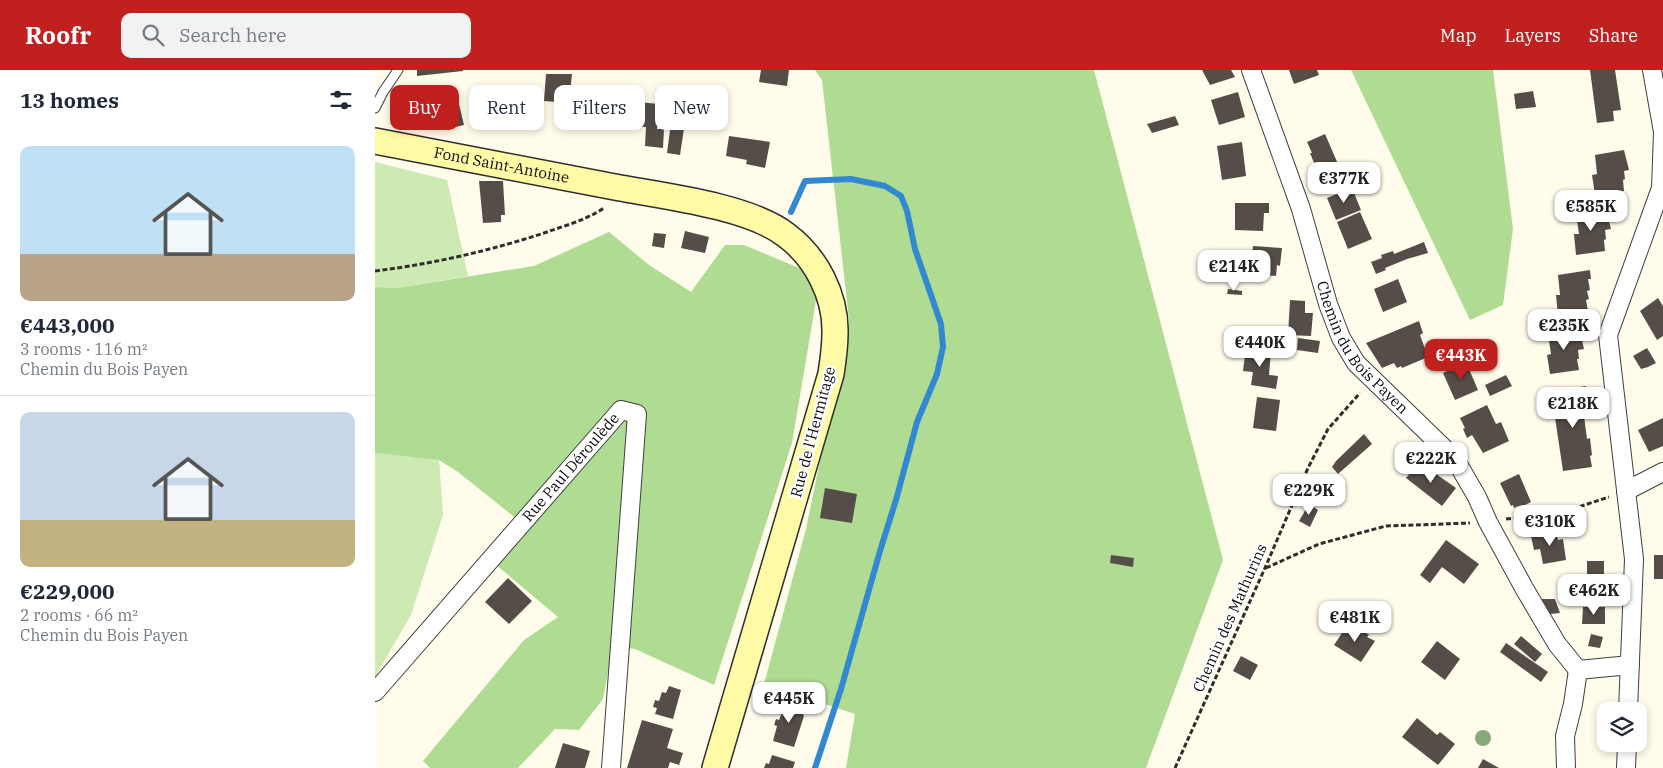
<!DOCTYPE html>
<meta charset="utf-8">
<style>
:root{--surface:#fff;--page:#f2f2f3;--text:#1f2937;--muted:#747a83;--line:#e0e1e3;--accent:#c0211f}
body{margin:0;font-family:"IBM Plex Serif",serif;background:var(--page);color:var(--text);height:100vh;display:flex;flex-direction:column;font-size:19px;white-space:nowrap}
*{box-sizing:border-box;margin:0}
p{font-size:16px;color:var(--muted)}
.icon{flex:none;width:28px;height:28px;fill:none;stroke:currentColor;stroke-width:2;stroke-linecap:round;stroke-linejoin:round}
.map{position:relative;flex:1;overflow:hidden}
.side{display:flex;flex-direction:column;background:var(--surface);width:375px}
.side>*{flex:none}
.banner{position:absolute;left:15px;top:15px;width:475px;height:45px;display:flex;gap:10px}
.fabs{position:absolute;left:1222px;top:632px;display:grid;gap:10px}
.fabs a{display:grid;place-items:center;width:50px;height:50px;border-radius:10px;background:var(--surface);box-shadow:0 2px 8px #0003;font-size:25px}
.price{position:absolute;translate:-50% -42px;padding:0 11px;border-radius:10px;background:#fff;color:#222;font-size:16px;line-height:32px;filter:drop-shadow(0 1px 2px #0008)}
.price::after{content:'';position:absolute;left:50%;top:30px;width:15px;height:11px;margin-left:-8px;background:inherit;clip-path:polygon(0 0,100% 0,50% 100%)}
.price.current{background:var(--accent);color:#fff}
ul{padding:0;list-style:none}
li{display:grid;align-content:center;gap:10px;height:265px;padding:0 20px}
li+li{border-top:1px solid var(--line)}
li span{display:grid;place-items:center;height:155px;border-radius:10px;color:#555}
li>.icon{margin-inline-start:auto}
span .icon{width:90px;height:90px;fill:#fffc;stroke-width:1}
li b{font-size:21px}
h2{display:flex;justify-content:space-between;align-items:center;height:60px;padding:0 20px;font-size:21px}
.pill{padding:0 18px;border-radius:10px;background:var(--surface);box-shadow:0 2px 8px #0003;font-size:18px;line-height:45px}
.pill.current{background:var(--accent);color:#fff}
header{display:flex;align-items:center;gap:30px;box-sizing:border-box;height:70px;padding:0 25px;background:var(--accent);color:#fff}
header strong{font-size:24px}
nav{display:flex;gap:28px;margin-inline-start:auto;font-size:18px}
.search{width:350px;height:45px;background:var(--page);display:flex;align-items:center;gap:12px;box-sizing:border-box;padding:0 18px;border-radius:10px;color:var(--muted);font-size:19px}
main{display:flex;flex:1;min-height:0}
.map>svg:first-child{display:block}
</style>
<header>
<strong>Roofr</strong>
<div class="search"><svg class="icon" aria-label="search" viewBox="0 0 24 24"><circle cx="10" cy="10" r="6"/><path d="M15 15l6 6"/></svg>Search here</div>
<nav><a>Map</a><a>Layers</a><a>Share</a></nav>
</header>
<main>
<section class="side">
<h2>13 homes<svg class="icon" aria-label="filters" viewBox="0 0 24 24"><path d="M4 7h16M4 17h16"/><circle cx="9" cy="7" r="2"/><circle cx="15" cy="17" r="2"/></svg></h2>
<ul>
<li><span style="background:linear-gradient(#bfe0f5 70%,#b9a48a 0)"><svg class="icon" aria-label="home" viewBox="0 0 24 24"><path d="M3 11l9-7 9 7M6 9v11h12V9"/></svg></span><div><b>€443,000</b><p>3 rooms · 116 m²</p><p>Chemin du Bois Payen</p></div></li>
<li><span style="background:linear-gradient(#c9d6e8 70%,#c2b280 0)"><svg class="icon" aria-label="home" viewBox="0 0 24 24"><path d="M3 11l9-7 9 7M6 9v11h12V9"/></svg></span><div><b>€229,000</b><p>2 rooms · 66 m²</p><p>Chemin du Bois Payen</p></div></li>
</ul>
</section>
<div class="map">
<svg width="1288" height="698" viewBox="0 0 1288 698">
<rect width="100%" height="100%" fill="#fffceb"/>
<path fill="#cdeab3" d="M0,92L72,110L93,206L22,218L0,217Z
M0,383L64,389L68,445L36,545L0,607Z"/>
<path fill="#afdc92" d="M440,0H719L848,490L771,698H471L480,644L389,614L431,459L474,249L447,10Z
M976,0H1118L1138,159L1128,235L1095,250Z
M234,162L274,195L316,222L350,175H369L424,198L443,219L417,373L339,615L260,579L238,576L228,629L204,660L180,659L143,698H55L48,691L149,570L183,547L120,494L153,458L83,402L64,390L0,383V217L22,218L159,196Z"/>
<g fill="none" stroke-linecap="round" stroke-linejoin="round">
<path stroke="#3289d2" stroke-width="6" d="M416,142L430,111L476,109L510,116L526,126L532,141L540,179L566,254L568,277L562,304L542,352L521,430L505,481L466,619L440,698"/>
</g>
<path fill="#554e48" d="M42,0H88V1L42,6Z
M386,0H414L412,16L384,12Z
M827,0H856L860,7L835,15Z
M914,0H942L944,5L919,14Z
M1215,0H1240L1246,40L1238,41L1239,51L1222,53Z
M171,4H197L194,33L169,31Z
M1158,21L1161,37L1141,39L1139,24Z
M863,22L870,47L844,55L836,30Z
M83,30L89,55L67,60L62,35Z
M299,30L313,32L305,85L292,83Z
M263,32L284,34L282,59H289L288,78L270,76L271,57H261Z
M800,46L804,55L777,63L772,54Z
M950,64L966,101L946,110L935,83H937L932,72Z
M354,66L395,72L390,98L371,94L372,90L351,86Z
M867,72L871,106L847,110L842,76Z
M1249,80L1254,100L1249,101L1250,109L1248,110L1249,121L1220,125L1217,105L1222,104L1220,85Z
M104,111H128L130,145H126V152L108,153Z
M977,118L986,140L961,150L952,128Z
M860,133H894V143H889L888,161L860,160Z
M1231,140L1232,151H1234L1236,159L1230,160L1231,169L1229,170L1230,181L1201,185L1199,164H1204L1201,144Z
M985,142L997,169L973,179L962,152Z
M310,161L334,167L330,183L306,178Z
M279,163L291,164L289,178L277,176Z
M1049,172L1053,183L1032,189L1010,198L1011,200L1001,204L996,192L1007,188L1006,185L1018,181L1019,184Z
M878,176L907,178L905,196L902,195L901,206L875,204Z
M1215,200L1216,209H1213L1215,220L1212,221L1214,229L1211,230L1213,241L1183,245L1181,225H1185L1183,205Z
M1023,209L1032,232L1008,242L999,219Z
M853,219L867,221V225L852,224Z
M1283,228L1288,236V266L1282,270L1265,241Z
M915,230L930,231V243H938L936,266L913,265Z
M1044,251L1048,263L1045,265L1053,287L1027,298L1026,296L1022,298L1019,293L1007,298L991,273Z
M1204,259L1205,270H1207L1209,279L1203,280L1204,289H1202L1204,300L1175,304L1172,285L1176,284L1173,264Z
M923,268L945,271L943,283L922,280Z
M871,277L896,281L894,305L903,306L901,319L876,315L878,302L868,301Z
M1272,278L1281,293L1273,297L1266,299L1258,286Z
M1091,292L1103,320L1080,330L1068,303Z
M1131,305L1137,316L1115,326L1110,315Z
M1211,316L1212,328L1215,327L1216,335L1210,336L1211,345L1209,346L1212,369L1215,368L1217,385L1215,386L1217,397L1188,401L1179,341L1184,340L1181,321Z
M882,327L905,330L901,361L878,358Z
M1112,335L1121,354L1126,352L1134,371L1108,383L1097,365L1092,368L1088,359L1090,358L1085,348Z
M1288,348V376L1274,382L1263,360Z
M989,364L997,374L963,404L957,397L961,391Z
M1044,392L1081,418L1067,436L1031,408Z
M1144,404L1156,432L1144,438L1143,436L1139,438L1138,435L1136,436L1125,413Z
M450,418L482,424L477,453L445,448Z
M934,434L943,440L935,457L924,451Z
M1181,461L1183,470L1188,469L1191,490L1168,494L1165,479L1159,480L1156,466Z
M1071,470L1104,494L1089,514L1067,497L1055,513L1045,505Z
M736,485L759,488L758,497L735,493Z
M1279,485H1288V509H1279Z
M1212,491H1229V509L1212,508Z
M133,508L157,531L134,554L110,532Z
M1166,529H1180L1185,543L1175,544Z
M1208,537H1230V554H1207Z
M973,554L981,560L982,557L994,565L992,567L1000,571L986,592L959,575Z
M1216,564L1228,567L1225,578L1213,576Z
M1146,566L1167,584L1160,592L1139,574Z
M1062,571L1085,589L1070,610L1046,592Z
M1131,573L1173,602L1166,612L1125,582Z
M866,586L883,595L875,610L858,601Z
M294,616L306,620L298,649L280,644L282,638L278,637L280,630L284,631L287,622L291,623Z
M412,631L431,637L428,645L429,646L419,677L398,671L402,656L399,655L401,649L404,650Z
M1042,648L1062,665L1065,662L1080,674L1063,695L1027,667Z
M267,650L298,659L292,678L308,683L304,695L295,692L293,698H252Z
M188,673L215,681L210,698H180Z
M397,685L420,692L418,698H389L391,693L394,694Z
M1108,689L1124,698H1103Z"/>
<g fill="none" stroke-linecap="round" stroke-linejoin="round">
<defs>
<path id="service" d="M0,38L8,22L23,0"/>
<g id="minor">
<path id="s1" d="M876,0L926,139L953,234L966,268L981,293L1080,389L1102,427L1113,452L1149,518L1182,574L1203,600"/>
<path d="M1251,421L1288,402"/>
<path d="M1203,600L1255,595"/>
<path id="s2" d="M0,622L246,340L262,344L236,698"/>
<path d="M1253,641L1259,489L1233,265L1286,118L1288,62L1277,0"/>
<path d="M1191,698L1190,666L1198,634L1203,600"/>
<path d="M1251,698L1252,674"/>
</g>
<g id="secondary">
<path id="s3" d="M0,71C82,87 163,102 245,118C290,126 376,137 411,165C441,187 461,226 460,263C460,277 458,291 456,304L340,698"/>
</g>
</defs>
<use href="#service" stroke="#3f3f3f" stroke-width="11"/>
<use href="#minor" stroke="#3f3f3f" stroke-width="20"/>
<use href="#secondary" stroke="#2e2e2e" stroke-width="28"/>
<path stroke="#2e2e2e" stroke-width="3" stroke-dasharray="5 2.5" stroke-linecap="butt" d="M0,201C57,194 114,181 169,163C189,156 211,150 229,138
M1131,449L1188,442L1234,427
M891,498L944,474L1011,456L1095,453
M800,698L890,498L933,398L953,359L985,323"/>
<use href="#service" stroke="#fff" stroke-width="9"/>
<use href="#minor" stroke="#fff" stroke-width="18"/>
<use href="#secondary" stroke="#fffaa6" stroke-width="25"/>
</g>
<circle fill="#88a978" cx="1108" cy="668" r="8"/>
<g text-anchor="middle" stroke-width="5" stroke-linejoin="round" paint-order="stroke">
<g font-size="15" fill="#0c0c0c" stroke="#fff">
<text dy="5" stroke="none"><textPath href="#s3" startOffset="129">Fond Saint-Antoine</textPath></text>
<text dy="5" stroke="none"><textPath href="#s1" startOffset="302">Chemin du Bois Payen</textPath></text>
<text transform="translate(438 362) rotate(-75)" y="5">Rue de l'Hermitage</text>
<text dy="5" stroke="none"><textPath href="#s2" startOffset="298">Rue Paul Déroulède</textPath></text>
<text transform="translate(855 548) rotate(-66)" y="5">Chemin des Mathurins</text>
</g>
</g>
</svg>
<div class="fabs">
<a><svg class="icon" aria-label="layers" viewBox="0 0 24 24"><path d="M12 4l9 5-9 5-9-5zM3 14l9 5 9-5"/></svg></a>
</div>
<b class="price" style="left:969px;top:134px">€377K</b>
<b class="price" style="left:1216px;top:162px">€585K</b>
<b class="price" style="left:859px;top:222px">€214K</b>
<b class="price" style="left:1189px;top:281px">€235K</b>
<b class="price" style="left:885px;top:298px">€440K</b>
<b class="price current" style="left:1086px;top:311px">€443K</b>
<b class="price" style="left:1198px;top:359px">€218K</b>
<b class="price" style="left:1056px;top:414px">€222K</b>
<b class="price" style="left:934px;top:446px">€229K</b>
<b class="price" style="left:1175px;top:477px">€310K</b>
<b class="price" style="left:1219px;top:546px">€462K</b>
<b class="price" style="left:980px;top:573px">€481K</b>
<b class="price" style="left:414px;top:654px">€445K</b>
<div class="banner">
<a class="pill current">Buy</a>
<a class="pill">Rent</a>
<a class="pill">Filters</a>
<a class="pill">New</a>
</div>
</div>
</main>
